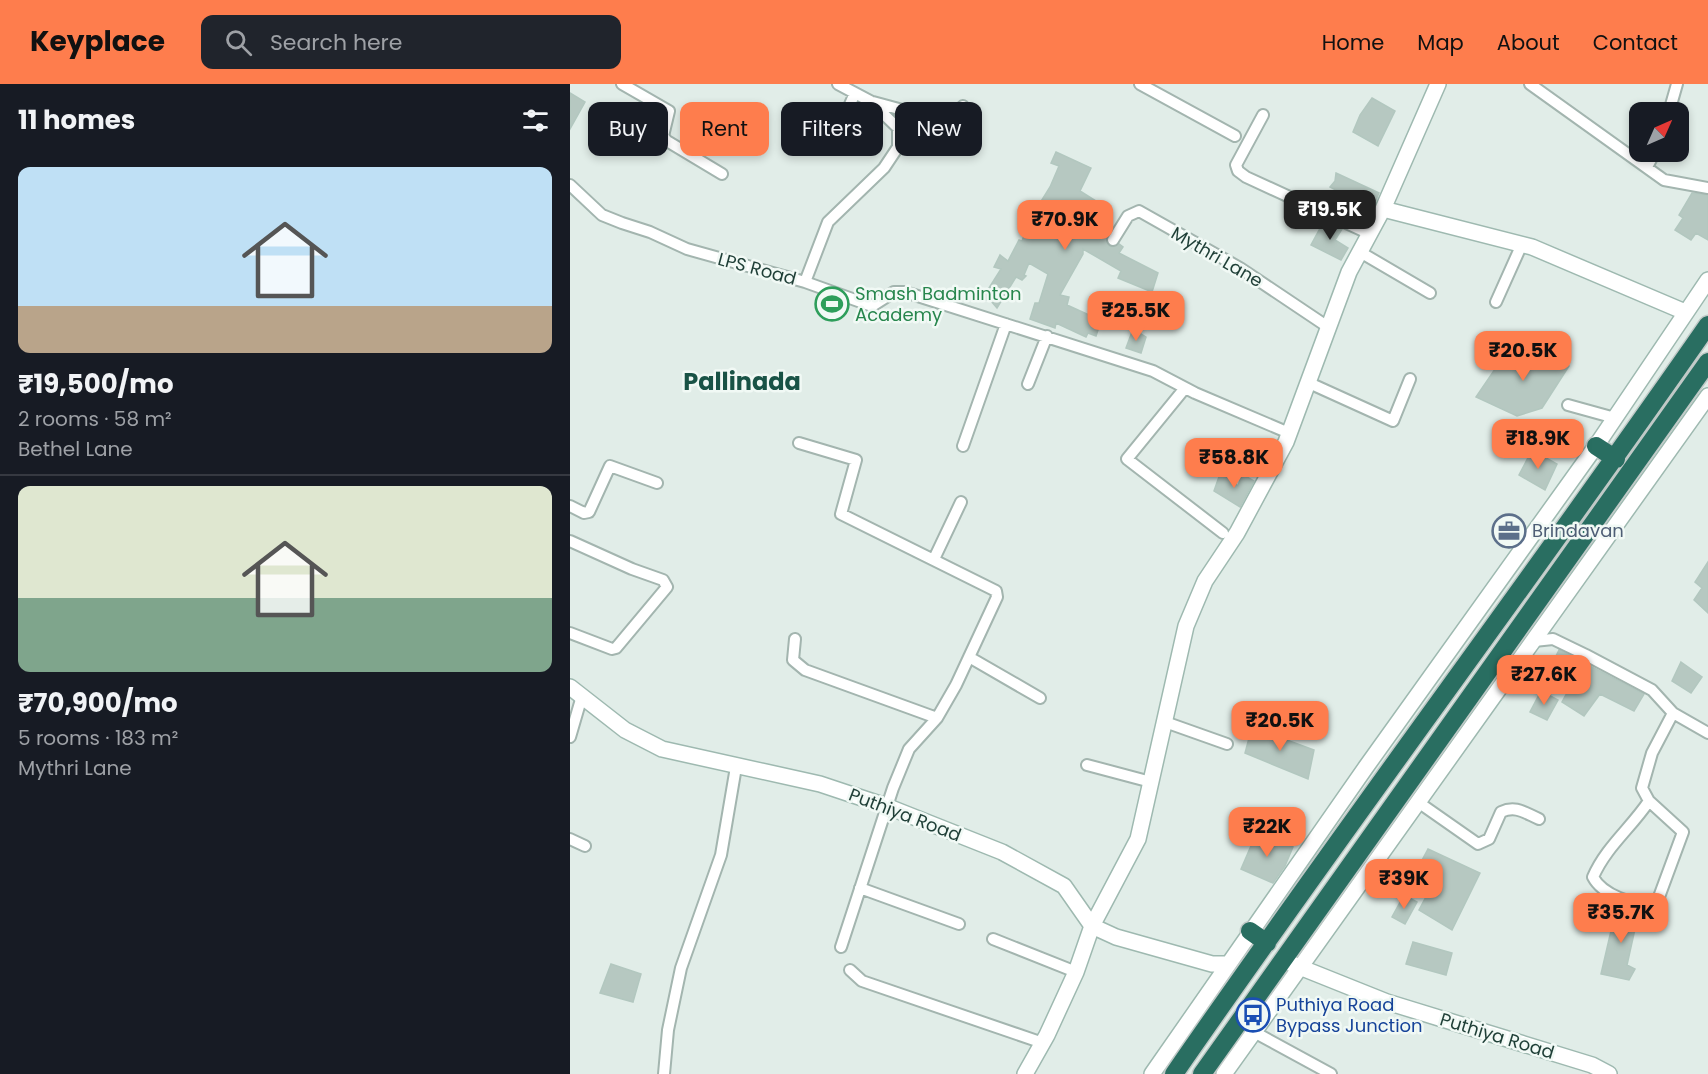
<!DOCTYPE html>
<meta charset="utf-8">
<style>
:root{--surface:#171b24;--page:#20242c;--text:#f1f3f6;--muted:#9ea1a6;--line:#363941;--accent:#fe7d4d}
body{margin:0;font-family:Poppins,sans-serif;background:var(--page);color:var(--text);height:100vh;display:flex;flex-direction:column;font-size:22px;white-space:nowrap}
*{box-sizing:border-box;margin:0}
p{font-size:20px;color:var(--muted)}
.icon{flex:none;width:33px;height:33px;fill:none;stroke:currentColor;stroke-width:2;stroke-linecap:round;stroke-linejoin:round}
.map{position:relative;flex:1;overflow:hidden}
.drawer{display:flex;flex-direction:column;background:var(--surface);width:570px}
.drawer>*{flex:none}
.banner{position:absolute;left:18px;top:18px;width:570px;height:54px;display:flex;gap:12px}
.needle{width:39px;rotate:45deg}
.buttons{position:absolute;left:1059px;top:18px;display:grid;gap:12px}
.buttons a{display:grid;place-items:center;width:60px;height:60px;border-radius:12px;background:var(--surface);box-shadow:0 3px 9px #0003;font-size:30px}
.price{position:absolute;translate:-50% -51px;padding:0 14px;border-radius:12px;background:var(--accent);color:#111;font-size:20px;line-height:39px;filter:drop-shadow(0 2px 3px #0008)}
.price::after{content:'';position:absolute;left:50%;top:36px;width:18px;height:14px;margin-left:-9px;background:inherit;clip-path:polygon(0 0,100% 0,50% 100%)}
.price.current{background:#222;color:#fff}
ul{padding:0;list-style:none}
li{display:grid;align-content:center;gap:12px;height:318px;padding:0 18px}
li+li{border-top:2px solid var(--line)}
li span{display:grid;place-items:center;height:186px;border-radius:12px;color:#555}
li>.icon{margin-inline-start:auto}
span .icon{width:108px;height:108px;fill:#fffc;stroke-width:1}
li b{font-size:26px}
h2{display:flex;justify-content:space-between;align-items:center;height:72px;padding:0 18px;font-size:26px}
.chip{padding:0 21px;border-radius:12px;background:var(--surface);box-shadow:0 3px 9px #0003;font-size:21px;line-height:54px}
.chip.current{background:var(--accent);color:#111}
header{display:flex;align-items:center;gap:36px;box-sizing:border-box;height:84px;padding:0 30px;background:var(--accent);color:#111}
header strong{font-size:28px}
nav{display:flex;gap:33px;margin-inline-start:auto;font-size:21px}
.search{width:420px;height:54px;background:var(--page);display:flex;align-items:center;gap:15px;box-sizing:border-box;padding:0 21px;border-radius:12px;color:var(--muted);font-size:22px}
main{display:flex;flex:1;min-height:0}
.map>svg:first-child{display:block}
</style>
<header>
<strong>Keyplace</strong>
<div class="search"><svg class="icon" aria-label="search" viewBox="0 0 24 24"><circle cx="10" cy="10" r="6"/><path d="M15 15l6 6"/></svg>Search here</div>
<nav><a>Home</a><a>Map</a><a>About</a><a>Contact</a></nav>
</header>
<main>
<section class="drawer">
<h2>11 homes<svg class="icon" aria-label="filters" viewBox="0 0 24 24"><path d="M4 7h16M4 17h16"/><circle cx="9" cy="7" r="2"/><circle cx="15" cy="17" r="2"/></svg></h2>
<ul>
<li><span style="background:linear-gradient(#bfe0f5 75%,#b9a48a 0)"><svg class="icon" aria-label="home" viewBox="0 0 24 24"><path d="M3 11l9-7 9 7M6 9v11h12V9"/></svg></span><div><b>₹19,500/mo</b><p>2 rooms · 58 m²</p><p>Bethel Lane</p></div></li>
<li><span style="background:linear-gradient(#dfe7d0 60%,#7fa58c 0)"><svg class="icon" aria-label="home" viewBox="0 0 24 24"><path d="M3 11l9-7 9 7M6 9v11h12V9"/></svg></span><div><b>₹70,900/mo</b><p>5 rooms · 183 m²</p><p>Mythri Lane</p></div></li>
</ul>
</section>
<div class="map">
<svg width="1138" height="990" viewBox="0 0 1138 990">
<rect width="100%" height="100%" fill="#e1ede8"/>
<path fill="#b6c8c1" stroke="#b2c7bf" stroke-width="1.5" d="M0,9L15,18L0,45Z
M802,14L825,27L808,62L783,48L790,31Z
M486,68L521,84L510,107L534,122L523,144L536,154L539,162L543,163L549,160L553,163L549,169L588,189L582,208L548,194L551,187L513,165V170L490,211L499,213L497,221L519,231L526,224L534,228L526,252L518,249L516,253L486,239L485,244L460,235L465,219H469L478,190L459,179L454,191L456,192L452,196L446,193L427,224L421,217L412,215L431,185L424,183L430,171L438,177L449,156L452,157L460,135L480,103L489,82L481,79Z
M766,89L809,109L801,128L779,117L781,114L760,103L765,97Z
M1122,109L1138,111V156L1126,149L1121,156L1105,146L1113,134L1109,131Z
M754,137L772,145L765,156L778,164L771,176L741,161Z
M563,245L576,253L571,269L556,264Z
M964,265L999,282L972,324L947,332L906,313L936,269Z
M962,366L987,380L975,406L949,391Z
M651,387L668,402L672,390L684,397L670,423L644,407Z
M1138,478V529L1124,516L1132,504L1125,498Z
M989,566L1074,610L1064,627L1030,610L1014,632L992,618L1004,596L980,584Z
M1111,578L1132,593L1121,609L1102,597Z
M971,607L988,616L977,636L960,628Z
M682,643L744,666L738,695L675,669Z
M687,748L723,763L715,782L703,799L671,785Z
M858,765L910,789L882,846L849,826L867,792L849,782Z
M834,811L847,818L835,840L822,833Z
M1047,821L1069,827L1057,881L1065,885L1059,896L1031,890Z
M843,858L882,869L876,891L836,880Z
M41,880L71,890L63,918L30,909Z"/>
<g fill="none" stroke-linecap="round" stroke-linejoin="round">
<defs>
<path id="street" d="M52,0L99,27L93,52L97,57L152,90
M570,0L665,52
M960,0L1094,96L1138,104
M303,18L340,28L370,45L374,44L393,22
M1099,28L1107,0
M693,31L666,81L668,87L676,93L800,150
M266,52L285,9
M1077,83L1085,68
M0,101L32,131L52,139L80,148L117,165L235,198L302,222L324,208H335L583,287L625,309L719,349
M543,156L558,132L569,127L670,184L758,243
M790,168L860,209
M235,198L258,138L314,84L328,63V44L300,17L268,0
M926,218L952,160
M737,298L823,337L840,295
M458,300L477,252
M615,304L557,375L653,449
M998,321L1045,334
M229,359L286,376L271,430L426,507L427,513L386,601L367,634
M393,362L436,240
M0,422L14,429L19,428L40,382L87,399
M0,457L62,485L93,496L97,503L46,564L42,565L0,549
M364,475L391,418
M225,555L223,576L235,586L367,634L339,665L323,704L271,863
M964,557L983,555L1016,571L1082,606L1103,629L1138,649
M399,573L470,614
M595,638L657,660
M0,653L12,612
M517,681L581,698
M1079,717C1061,744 1036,763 1023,793C1033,812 1063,820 1083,822L1089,813L1113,748L1079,717L1072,704L1082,669L1103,629
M848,718L908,760L919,755L931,728C946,721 955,729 969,735
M0,755L15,762
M290,804L389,840
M423,855L506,888
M280,886L292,897L473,959
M684,948L761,990
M94,990L98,946L111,884L151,771L166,683"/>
<path id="secondary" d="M813,125L962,163L1115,228
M0,603L55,646L92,665L250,700L316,722L432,768L494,802L522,842L546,853L642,880H657
M722,880L817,918L1022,981L1039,990
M455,990L477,951L506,888L522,842L568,755L616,542L635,497L667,449L716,358L779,188L813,125L868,0
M582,990L796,683L1026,362L1138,196
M654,990L1138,312"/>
<path id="highway" d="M1026,362L1046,375
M680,847L697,859
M604,990C778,738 963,493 1138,241
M632,990L1138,278"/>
</defs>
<use href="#street" stroke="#a3b5af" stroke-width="14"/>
<use href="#secondary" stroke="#9eb9b0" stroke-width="18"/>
<use href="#highway" stroke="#c0c9c7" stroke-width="21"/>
<use href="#street" stroke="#fff" stroke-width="10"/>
<use href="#secondary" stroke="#fff" stroke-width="15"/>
<use href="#highway" stroke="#296e61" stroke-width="18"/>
</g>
<defs>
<symbol id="stadium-ring" viewBox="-11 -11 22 22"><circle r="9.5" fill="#f1f9f5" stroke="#2e9e5b" stroke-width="1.5"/><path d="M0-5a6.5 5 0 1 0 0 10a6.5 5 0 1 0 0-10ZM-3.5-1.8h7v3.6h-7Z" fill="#2e9e5b"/></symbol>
<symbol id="office-ring" viewBox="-11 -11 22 22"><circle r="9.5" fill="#f1f9f5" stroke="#5c6f8a" stroke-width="1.5"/><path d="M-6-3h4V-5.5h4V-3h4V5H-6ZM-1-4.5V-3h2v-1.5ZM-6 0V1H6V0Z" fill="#5c6f8a"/></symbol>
<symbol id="bus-ring" viewBox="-11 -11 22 22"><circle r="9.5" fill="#f1f9f5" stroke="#1a4fb4" stroke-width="1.5"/><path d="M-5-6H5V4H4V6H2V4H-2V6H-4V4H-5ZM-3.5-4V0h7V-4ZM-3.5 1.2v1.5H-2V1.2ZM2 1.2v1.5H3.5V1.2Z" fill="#1a4fb4"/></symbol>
</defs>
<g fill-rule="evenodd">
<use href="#stadium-ring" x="243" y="201" width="38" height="38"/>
<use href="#office-ring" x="920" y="428" width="38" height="38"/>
<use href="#bus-ring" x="664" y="912" width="38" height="38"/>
</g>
<g text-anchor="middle" stroke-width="5" stroke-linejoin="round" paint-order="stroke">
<g font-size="18" fill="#1f3f37" stroke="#f1f9f5">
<text transform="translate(647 173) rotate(30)" y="6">Mythri Lane</text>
<text transform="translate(187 185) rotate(15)" y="6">LPS Road</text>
<text transform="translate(335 731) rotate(21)" y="6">Puthiya Road</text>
<text transform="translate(927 952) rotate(17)" y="6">Puthiya Road</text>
</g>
<g font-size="18" fill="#27864d" stroke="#f1f9f5" text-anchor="start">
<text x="285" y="216">Smash Badminton<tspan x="285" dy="21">Academy</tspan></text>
</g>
<g font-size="18" fill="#4e5e75" stroke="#f1f9f5" text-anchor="start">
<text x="962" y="453">Brindavan</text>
</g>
<g font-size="18" fill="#164399" stroke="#f1f9f5" text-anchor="start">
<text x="706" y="927">Puthiya Road<tspan x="706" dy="21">Bypass Junction</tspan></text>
</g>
<g font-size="24" font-weight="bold" fill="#195346" stroke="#f1f9f5">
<text x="172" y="306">Pallinada</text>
</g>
</g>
</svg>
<div class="buttons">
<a><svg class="needle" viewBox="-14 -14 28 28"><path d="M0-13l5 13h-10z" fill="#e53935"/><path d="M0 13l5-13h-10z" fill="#9ea1a6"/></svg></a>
</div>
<b class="price current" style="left:760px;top:157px">₹19.5K</b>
<b class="price" style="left:495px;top:167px">₹70.9K</b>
<b class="price" style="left:566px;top:258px">₹25.5K</b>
<b class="price" style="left:953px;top:298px">₹20.5K</b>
<b class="price" style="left:968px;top:386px">₹18.9K</b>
<b class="price" style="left:664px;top:405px">₹58.8K</b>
<b class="price" style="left:974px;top:622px">₹27.6K</b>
<b class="price" style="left:710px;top:668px">₹20.5K</b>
<b class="price" style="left:697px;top:774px">₹22K</b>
<b class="price" style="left:834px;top:826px">₹39K</b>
<b class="price" style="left:1051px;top:860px">₹35.7K</b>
<div class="banner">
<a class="chip">Buy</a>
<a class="chip current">Rent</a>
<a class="chip">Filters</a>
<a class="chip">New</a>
</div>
</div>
</main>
